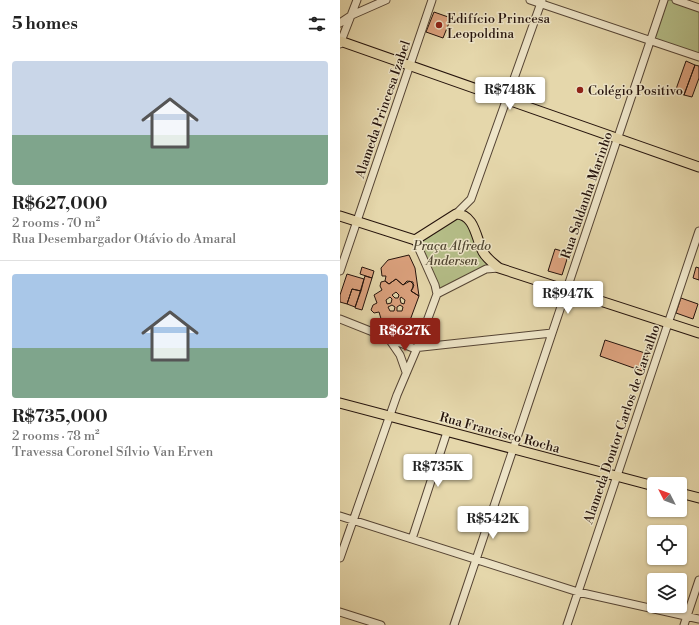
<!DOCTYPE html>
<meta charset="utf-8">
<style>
:root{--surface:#fff;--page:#f2f2f2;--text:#222;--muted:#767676;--line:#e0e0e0;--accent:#8f2418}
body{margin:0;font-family:"Libre Bodoni",serif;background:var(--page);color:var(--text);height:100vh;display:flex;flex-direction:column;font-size:15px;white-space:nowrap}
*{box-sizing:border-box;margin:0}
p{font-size:13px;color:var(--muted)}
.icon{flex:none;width:22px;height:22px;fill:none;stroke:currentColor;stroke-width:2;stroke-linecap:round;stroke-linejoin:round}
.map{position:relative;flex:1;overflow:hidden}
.sheet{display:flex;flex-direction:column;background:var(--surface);width:340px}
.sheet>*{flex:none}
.needle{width:26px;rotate:312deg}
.tools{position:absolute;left:307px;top:477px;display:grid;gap:8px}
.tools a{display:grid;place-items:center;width:40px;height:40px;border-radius:4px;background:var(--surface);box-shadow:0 1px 3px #0004;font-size:20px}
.price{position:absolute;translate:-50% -34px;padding:0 9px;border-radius:4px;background:#fff;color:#222;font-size:13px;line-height:26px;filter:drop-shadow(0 1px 2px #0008)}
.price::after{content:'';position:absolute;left:50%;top:24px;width:12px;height:9px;margin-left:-6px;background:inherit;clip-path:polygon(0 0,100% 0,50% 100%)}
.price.active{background:var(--accent);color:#fff}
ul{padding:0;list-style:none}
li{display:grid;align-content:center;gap:8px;height:212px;padding:0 12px}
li+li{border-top:1px solid var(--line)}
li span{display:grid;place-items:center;height:124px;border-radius:4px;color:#555}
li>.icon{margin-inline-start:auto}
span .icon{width:72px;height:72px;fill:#fffc;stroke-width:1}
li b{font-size:17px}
h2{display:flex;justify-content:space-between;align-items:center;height:48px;padding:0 12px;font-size:17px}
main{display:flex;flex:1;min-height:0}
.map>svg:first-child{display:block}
</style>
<main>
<section class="sheet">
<h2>5 homes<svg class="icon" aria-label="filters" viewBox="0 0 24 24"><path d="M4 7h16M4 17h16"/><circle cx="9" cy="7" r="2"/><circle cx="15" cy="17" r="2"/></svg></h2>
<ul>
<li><span style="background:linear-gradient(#c9d6e8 60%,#7fa58c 0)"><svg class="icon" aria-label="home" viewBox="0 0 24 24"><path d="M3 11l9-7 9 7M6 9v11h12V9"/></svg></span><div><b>R$627,000</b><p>2 rooms · 70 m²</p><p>Rua Desembargador Otávio do Amaral</p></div></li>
<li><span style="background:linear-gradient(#a9c7e8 60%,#7fa58c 0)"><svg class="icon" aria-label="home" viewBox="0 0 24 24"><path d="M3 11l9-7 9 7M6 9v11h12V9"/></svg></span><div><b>R$735,000</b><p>2 rooms · 78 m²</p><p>Travessa Coronel Sílvio Van Erven</p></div></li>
</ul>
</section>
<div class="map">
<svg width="359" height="625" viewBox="0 0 359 625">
<rect width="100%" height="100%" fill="#e5d7ab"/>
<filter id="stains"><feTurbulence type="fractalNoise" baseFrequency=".005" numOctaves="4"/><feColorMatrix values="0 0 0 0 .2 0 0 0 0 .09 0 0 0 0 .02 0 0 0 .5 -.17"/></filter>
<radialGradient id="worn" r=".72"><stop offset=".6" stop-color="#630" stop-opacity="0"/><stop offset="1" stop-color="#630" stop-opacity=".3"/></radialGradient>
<path fill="#b5be88" stroke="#6d684a" d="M324,0H336L359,8V57L310,41Z
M121,214L143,252L159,268L100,291L75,240Z"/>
<path fill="#dba17d" stroke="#25130c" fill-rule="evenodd" d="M94,12L111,18L103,38L86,32Z
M346,61L355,65L344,95L335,92Z
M355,65L359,66V78L352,97L344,95Z
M179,81L186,84L183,91L176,88Z
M215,249L229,253L222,275L208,271Z
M69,255L75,268L79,296L71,291L74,285L70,281L63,285L56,279L49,284L45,281L46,276H42L41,268L48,260Z
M22,267L34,271L32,278L20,274Z
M356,267L359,268V280L353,278Z
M7,274L24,279L21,291L12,289L7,304L0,302V295Z
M25,276L32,278L22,310L15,308Z
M56,279L63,285L67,281L73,282V288L71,291L79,296L69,323H60L58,329L54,330L51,326V322H42L39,312L34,313L31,310L33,305L37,303L34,295L42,290L40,286L41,282L45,281L49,284ZM56,292L59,295L58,298H55L52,295ZM50,297L52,299L51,303L47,304L46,300ZM61,297L65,300L64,304L61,303L60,299ZM52,305L55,307L54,311H50L48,307ZM60,305L63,307L62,311H57V307Z
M12,289L21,291L15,307L7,304Z
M341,298L358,304L353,319L336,313Z
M265,340L308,354L302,371L260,356Z"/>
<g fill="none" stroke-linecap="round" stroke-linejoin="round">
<defs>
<path id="minor" d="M190,0L359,57
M336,0L359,8
M0,23L12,15L46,0
M0,44L17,0
M116,214L131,199L202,0
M0,271L92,0
M97,294L146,269L159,268
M0,319L73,348L212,333
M49,339L60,355L66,372
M0,516L238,592L359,619
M72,539L107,432
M0,558L57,395L77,348L97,294L95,285L75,240
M0,612L41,625
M114,625L324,0
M227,625L359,231
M344,625L359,580"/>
<path id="major" d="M0,41L359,167
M0,216L75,240L116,214C135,214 136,239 143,252C147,259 153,263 159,268L359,333
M0,403L314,486
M340,493L359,498"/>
</defs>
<use href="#minor" stroke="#554434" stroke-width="9"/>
<use href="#major" stroke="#25130c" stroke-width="11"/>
<use href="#minor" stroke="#eee5c8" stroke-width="7"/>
<use href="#major" stroke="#e5d7ab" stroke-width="9"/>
</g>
<g fill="#8f2418" stroke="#eee5c8" stroke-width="1.5">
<circle cx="99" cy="25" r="4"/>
<circle cx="240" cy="90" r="4"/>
</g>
<g text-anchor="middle" stroke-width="3" stroke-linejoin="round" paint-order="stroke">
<g font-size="13" fill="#25130c" stroke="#eee5c8" text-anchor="start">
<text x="107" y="23">Edifício Princesa<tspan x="107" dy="15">Leopoldina</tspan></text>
<text x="248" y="95">Colégio Positivo</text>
</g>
<g font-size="13" fill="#25130c" stroke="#eee5c8">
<text transform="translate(42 109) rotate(-71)" y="5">Alameda Princesa Izabel</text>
<text transform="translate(246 195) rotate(-71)" y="5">Rua Saldanha Marinho</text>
<text transform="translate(281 424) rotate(-71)" y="5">Alameda Doutor Carlos de Carvalho</text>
<text transform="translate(160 432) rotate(15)" y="5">Rua Francisco Rocha</text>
</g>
<g font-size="13" font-style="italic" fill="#504631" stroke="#eee5c8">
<text x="112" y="250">Praça Alfredo<tspan x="112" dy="15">Andersen</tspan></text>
</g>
</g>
<rect width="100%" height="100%" filter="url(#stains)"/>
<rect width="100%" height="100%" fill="url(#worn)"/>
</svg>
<div class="tools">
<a><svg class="needle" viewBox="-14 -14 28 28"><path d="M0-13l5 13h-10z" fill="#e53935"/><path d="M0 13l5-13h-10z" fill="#767676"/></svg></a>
<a><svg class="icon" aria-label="locate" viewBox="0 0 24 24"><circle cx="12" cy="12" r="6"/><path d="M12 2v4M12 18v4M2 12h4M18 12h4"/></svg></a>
<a><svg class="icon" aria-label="layers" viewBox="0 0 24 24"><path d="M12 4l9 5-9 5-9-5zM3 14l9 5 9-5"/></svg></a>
</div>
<b class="price" style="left:170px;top:111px">R$748K</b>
<b class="price" style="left:228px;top:315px">R$947K</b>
<b class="price active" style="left:65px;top:352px">R$627K</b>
<b class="price" style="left:98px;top:488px">R$735K</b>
<b class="price" style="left:153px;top:540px">R$542K</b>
</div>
</main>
